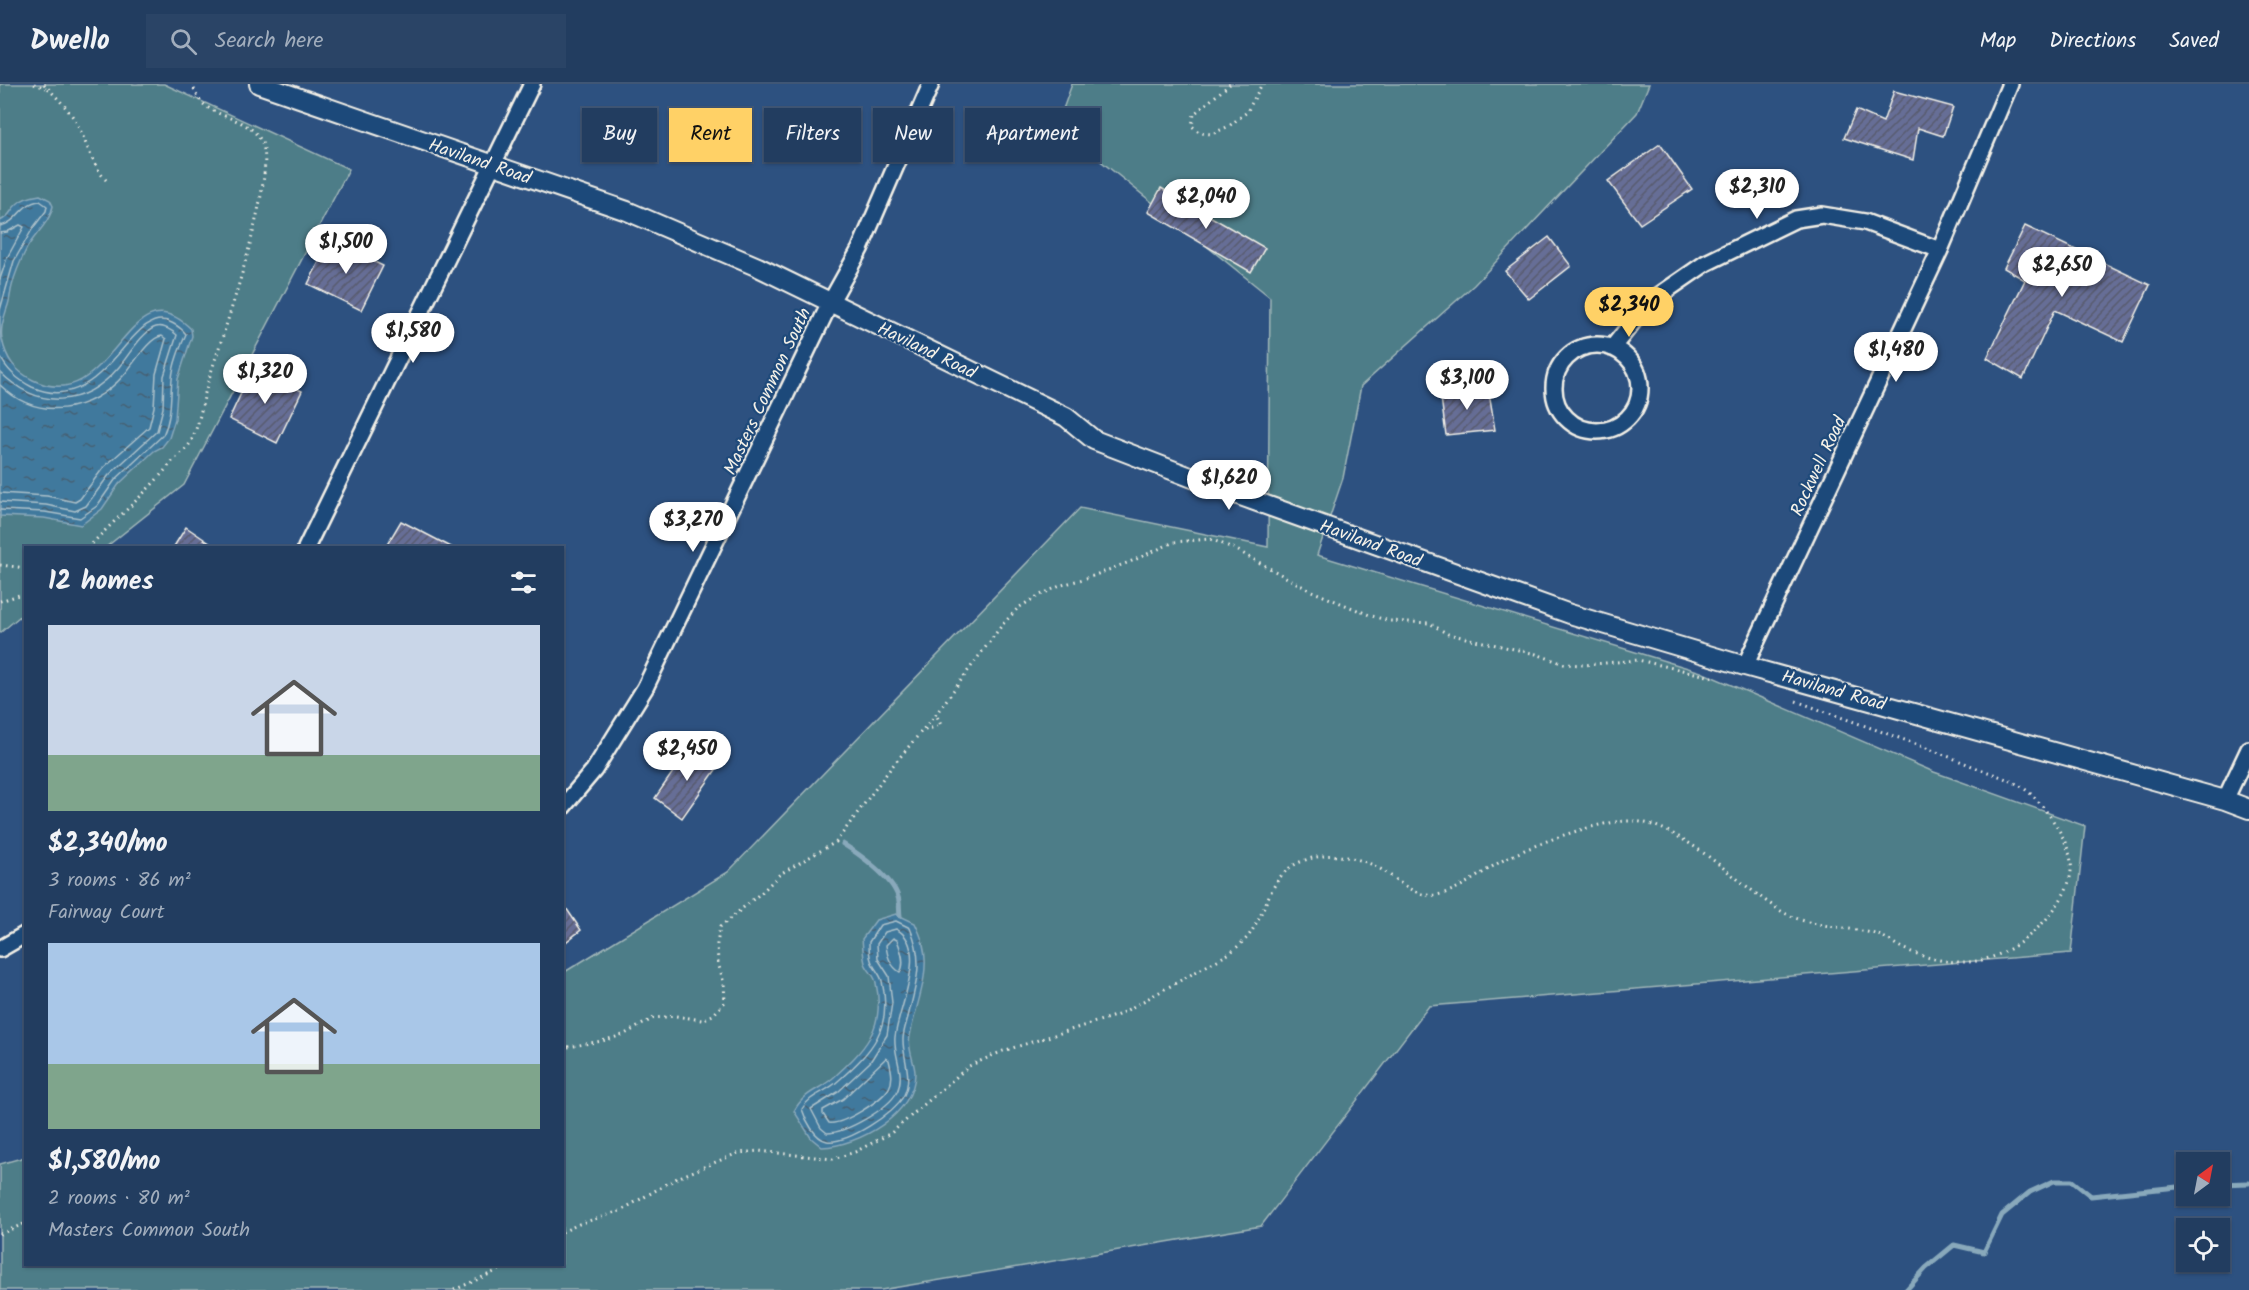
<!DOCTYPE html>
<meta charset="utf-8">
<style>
:root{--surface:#223d60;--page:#2a4466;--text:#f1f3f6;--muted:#a2aebd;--line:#3f5675;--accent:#ffd166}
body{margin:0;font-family:Kalam,sans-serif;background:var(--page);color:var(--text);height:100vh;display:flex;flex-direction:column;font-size:22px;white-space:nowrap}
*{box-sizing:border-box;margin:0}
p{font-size:20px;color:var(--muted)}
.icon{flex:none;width:33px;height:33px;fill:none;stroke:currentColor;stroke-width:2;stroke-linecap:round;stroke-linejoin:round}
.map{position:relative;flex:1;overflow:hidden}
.drawer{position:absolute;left:24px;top:462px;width:540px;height:720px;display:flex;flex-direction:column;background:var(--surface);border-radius:0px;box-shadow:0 2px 4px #0004,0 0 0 2px var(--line)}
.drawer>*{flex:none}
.hud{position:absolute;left:582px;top:24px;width:570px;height:54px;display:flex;gap:12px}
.needle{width:39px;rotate:32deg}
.buttons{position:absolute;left:2176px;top:1068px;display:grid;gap:12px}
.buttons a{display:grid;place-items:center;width:54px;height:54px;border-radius:0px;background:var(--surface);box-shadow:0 2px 4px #0004,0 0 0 2px var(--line);font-size:30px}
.price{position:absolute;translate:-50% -51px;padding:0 14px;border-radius:21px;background:#fff;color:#222;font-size:20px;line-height:39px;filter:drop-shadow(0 2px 3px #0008)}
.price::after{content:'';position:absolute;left:50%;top:36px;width:18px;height:14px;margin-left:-9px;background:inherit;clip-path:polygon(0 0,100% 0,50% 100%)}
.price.current{background:var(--accent);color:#111}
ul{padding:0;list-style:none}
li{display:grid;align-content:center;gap:12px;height:318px;padding:0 24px}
li span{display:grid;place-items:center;height:186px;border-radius:0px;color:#555}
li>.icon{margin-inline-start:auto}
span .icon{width:108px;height:108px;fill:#fffc;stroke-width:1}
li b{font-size:26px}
h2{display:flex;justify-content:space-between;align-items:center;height:72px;padding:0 24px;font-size:26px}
.pill{padding:0 21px;border-radius:0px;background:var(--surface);box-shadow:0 2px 4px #0004,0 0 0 2px var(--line);font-size:21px;line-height:54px}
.pill.current{background:var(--accent);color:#111}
header{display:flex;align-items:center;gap:36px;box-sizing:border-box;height:84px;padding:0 30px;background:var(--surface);border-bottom:2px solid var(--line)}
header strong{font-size:28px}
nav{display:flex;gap:33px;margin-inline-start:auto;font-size:21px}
.search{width:420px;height:54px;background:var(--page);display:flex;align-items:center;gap:15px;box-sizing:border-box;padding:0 21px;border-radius:0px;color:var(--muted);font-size:22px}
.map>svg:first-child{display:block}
</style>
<header>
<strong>Dwello</strong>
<div class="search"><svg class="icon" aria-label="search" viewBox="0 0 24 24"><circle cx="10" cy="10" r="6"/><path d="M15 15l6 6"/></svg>Search here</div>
<nav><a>Map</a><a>Directions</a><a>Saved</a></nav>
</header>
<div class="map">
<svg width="2249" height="1206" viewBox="0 0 2249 1206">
<defs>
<pattern id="water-ripples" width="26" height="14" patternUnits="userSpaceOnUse" patternTransform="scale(1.5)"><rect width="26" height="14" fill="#41799d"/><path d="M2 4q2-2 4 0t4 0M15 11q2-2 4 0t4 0" fill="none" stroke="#456072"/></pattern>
<pattern id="building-hatch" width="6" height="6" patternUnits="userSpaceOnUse" patternTransform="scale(1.5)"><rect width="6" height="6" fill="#666e96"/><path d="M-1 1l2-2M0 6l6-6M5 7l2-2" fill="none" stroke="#585b6e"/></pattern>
</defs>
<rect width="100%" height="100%" fill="#2d5180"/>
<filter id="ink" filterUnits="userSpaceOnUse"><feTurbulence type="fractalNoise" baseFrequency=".0167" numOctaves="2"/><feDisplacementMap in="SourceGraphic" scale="12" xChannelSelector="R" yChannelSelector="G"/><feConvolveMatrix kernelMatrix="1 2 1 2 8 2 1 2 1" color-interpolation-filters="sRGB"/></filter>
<g filter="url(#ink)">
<path fill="#4e7d88" stroke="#a1b7b8" stroke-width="1.5" d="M0,0H164L349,85L184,401L106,463L26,464L25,528L0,549Z
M1072,0H1649L1637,29L1474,201L1361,302L1343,394L1317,471L1701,588L1934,688L2085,742L2071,869L1429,922L1261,1142L881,1206H0V1080L25,1073L26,1180H562L563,889L728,788L1080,424L1268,463L1270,213L1057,42Z"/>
<path fill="url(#water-ripples)" stroke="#89a9bb" stroke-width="1.5" d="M40,111L50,116L53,122C50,138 35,150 27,164C21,176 15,189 12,202C10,209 10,217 7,224C4,234 0,244 2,255C6,275 15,287 33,296C113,335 126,181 191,245L192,252L178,295L175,335L169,354L162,363L154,367L119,400L102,425L81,441L44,434L0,432V137C12,131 9,127 17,120C23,114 33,112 40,111Z
M896,830L915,839C918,846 922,853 923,861C931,890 915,923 910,952C907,964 914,976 915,988C916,1030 858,1062 822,1063L811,1054L794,1027C805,1007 818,1007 833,994C864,966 886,945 876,899C875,891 867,886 865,879C863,872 863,863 862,855L876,836Z"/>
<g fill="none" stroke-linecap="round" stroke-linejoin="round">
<path stroke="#acc1ca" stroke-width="1.5" d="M0,142C18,139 20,119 40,117L47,122L46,127L33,144L14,177L0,226
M0,149L7,148L20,141L24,143L7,174L0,195
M0,272C7,287 18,296 32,303C106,336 131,215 172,239C178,242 182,245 186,250C180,264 173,280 172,295C170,315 172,333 163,351L115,396L97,422L80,434L45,428L0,426
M0,288C38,326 84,324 119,283C128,272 144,246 156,243C164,241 171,246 177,251L164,292L163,324L157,347L109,391L86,422L75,427L46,421L0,418
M0,301C38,338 90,329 124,291C133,281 149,253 162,252L166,255L156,290L154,323L149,343L103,384L80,415L75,418L47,412L0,409
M896,837L910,844C924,876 917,897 909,929C907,938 903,947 903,956C903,975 913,992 904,1011C895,1029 847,1060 827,1057C815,1055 805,1035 802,1025C809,1011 827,1008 838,997C872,967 893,945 882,897C880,889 873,884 871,876C869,871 869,863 869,858L880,841Z
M896,845C930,862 898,925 895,953C893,972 906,989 897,1008C888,1025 846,1049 827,1049L821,1044L811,1025L838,1008L870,978L887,951L892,919L889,892L878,875L877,860L885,848Z
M893,854L897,856C901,866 906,880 900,888C891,883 887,871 886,861Z
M886,974L889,976C891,985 894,995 889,1004C881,1017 843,1041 829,1039L823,1030V1026L843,1015Z"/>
<path stroke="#89a9bb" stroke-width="5" d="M843,760C859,770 893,794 898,813C900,818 899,826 900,832
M2220,1100L2249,1099
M1906,1206L1926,1184L1954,1161L1984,1168L2002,1131L2030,1108L2054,1097H2072L2091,1112L2187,1102"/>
</g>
<path fill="url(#building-hatch)" stroke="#f4f1e8" stroke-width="1.5" d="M1894,7L1953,23L1943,52L1918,44L1913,76L1844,54L1856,26L1883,38Z
M1660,60L1692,105L1640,140L1608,97Z
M1161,104L1265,164L1251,188L1148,128Z
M2025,142L2150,201L2123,258L2055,226L2023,295L1987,274L2025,196L2004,184Z
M1549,153L1571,182L1529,215L1505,187Z
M330,156L383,182L361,226L308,200Z
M253,284L302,307L277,359L229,335Z
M1488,303L1495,346L1446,351L1440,306Z
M401,437L453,464H385Z
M186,443L217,464H173Z
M691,662L720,680L682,734L655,714Z
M562,818L581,846L562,861Z"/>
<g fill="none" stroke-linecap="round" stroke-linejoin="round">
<defs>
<path id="minor" d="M1554 304a43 43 0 1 1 86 0a43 43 0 1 1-86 0Z
M1612,264L1648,219L1706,179L1796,135L1822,131L1865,138L1940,166
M306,464L532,0
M1745,582L1940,166L2010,0
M2225,716L2249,665
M562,724L594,686L645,604L830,219L860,165L931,0
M0,865L26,850"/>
<path id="tertiary" d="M259,0L627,127L758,183L1066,333L1094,356L1224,406L1570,530L1745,582L2225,716L2249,725"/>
</defs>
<use href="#minor" stroke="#f4f1e8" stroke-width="20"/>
<use href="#tertiary" stroke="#f4f1e8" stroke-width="22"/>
<path stroke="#f4f1e8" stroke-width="3" stroke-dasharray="1.5 4.5" stroke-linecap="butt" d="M34,0L46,4
M44,0C55,12 66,22 75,36C87,57 91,82 109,99
M1230,0L1194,30L1192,42L1200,49L1212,50L1229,42L1247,28L1262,0
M88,464C115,435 146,410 171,379C176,372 186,367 190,359C200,341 202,317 208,298C221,256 278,93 262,59C247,26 200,39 193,0
M0,481L26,484
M0,517L26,509
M925,646L941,641L936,630
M562,964L602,957L623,951L654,934L676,932L702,936L713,931L725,918L724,899L718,879L717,860L720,843L762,808L780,790L836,758L890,685L936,630L1002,541L1018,524L1038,512L1062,501L1090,493L1132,477L1174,458L1210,455L1233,464L1309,506L1372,532L1390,537L1429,539L1448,550L1536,570L1564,580L1584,581L1638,576L1712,593
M562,1148L579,1140L620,1127L677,1094L738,1069L759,1067L833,1075L855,1068L891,1049L969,982L1003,967L1118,931L1230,869C1239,861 1248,855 1253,845C1274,808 1273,779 1323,772C1339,770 1361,775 1375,782C1397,793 1414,817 1441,810C1461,805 1481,789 1500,778C1528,762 1601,735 1633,737C1684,741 1738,801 1781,827C1811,845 1846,841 1878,851C1887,854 1894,860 1902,864C1922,873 1945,879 1967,878C2001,877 2036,851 2055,824C2063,813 2070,800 2071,787C2075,762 2042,716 2022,703C2006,693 1989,689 1972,682C1914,658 1855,639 1796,617
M0,1150L26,1139
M454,1206L512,1180"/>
<use href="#minor" stroke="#1f4a7a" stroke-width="15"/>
<use href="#tertiary" stroke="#1f4a7a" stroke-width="18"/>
</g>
</g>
<g text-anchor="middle" stroke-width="4.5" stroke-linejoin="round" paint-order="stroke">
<g font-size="18" fill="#f4f1e8" stroke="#1f4a7a">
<text transform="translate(480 77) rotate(19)" y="6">Haviland Road</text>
<text transform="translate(927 266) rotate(26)" y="6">Haviland Road</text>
<text transform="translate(767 307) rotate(-65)" y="6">Masters Common South</text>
<text transform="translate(1818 382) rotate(-65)" y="6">Rockwell Road</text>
<text transform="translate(1371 459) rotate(20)" y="6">Haviland Road</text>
<text transform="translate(1834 606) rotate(16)" y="6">Haviland Road</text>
</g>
</g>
</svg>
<div class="buttons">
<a><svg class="needle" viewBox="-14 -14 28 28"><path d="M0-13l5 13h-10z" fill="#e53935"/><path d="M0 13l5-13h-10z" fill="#a2aebd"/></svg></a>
<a><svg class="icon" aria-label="locate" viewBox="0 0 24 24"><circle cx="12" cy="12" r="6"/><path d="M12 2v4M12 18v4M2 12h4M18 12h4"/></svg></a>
</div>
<b class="price" style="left:1757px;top:136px">$2,310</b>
<b class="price" style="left:1206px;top:146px">$2,040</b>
<b class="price" style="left:346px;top:191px">$1,500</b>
<b class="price" style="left:2062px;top:214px">$2,650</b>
<b class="price current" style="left:1629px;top:254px">$2,340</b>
<b class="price" style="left:413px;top:280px">$1,580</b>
<b class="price" style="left:1896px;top:299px">$1,480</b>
<b class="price" style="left:265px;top:321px">$1,320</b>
<b class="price" style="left:1467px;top:327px">$3,100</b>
<b class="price" style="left:1229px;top:427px">$1,620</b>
<b class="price" style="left:693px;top:469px">$3,270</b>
<b class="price" style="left:687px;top:698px">$2,450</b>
<div class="hud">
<a class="pill">Buy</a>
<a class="pill current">Rent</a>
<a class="pill">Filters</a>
<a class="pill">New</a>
<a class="pill">Apartment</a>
</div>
<section class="drawer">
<h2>12 homes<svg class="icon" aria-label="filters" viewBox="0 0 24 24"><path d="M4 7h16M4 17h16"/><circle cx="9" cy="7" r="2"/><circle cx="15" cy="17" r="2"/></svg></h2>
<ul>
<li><span style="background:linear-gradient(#c9d6e8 70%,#7fa58c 0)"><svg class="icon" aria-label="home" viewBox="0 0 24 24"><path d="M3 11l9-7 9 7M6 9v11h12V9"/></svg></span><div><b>$2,340/mo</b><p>3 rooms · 86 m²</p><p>Fairway Court</p></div></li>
<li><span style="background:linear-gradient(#a9c7e8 65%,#7fa58c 0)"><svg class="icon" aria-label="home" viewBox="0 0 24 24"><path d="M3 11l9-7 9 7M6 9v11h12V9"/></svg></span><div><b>$1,580/mo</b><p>2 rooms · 80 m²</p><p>Masters Common South</p></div></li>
</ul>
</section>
</div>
